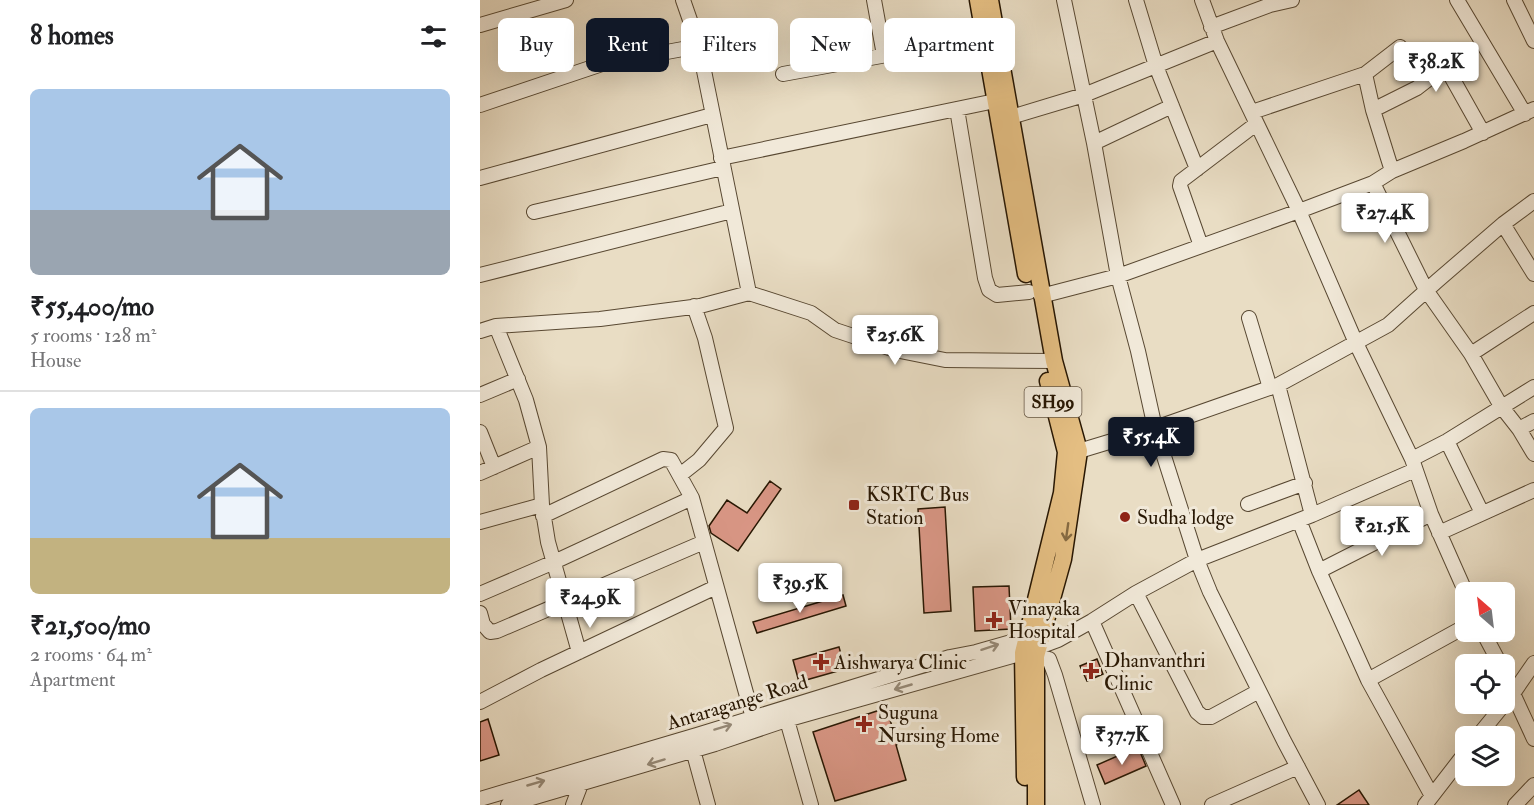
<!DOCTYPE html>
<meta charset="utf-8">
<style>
:root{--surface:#fff;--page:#f2f2f2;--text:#202124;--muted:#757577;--line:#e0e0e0;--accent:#111827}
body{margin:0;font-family:"IM FELL Double Pica",serif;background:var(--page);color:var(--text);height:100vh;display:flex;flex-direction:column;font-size:22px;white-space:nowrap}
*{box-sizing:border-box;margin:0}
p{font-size:20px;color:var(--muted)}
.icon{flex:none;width:33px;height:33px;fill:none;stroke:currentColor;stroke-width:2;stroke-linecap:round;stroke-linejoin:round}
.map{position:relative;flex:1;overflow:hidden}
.side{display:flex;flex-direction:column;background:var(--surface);width:480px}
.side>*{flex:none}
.hud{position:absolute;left:18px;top:18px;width:570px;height:54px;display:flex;gap:12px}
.needle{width:39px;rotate:332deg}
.buttons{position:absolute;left:975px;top:582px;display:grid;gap:12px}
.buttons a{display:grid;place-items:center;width:60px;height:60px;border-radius:9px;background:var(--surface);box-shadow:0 6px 24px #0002;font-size:30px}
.price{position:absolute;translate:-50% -51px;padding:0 14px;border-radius:6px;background:#fff;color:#222;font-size:20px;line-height:39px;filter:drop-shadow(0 2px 3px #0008)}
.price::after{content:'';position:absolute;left:50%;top:36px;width:18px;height:14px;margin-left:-9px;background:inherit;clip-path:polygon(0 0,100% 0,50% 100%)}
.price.selected{background:var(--accent);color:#fff}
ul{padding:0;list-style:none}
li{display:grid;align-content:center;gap:12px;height:318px;padding:0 30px}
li+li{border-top:2px solid var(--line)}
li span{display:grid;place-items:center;height:186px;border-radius:9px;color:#555}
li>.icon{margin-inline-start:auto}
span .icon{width:108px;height:108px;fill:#fffc;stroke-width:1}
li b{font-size:26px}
h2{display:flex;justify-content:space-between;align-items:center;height:72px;padding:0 30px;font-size:26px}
.tag{padding:0 21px;border-radius:9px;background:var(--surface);box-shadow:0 6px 24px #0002;font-size:21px;line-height:54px}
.tag.selected{background:var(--accent);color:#fff}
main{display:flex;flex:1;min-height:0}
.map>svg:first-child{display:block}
</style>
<main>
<section class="side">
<h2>8 homes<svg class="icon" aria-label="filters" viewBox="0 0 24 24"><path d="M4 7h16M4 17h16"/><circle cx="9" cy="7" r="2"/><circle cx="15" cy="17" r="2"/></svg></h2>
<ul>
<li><span style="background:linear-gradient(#a9c7e8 65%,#9aa5b1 0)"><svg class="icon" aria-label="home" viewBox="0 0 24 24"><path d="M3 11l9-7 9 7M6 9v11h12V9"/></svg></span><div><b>₹55,400/mo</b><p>5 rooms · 128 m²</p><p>House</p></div></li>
<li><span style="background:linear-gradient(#a9c7e8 70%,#c2b280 0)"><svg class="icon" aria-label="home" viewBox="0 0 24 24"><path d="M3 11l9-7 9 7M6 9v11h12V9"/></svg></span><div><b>₹21,500/mo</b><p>2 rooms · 64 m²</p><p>Apartment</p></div></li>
</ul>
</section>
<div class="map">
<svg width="1054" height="805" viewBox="0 0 1054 805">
<rect width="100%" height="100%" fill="#e9ddc4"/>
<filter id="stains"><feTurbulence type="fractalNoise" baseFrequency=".00333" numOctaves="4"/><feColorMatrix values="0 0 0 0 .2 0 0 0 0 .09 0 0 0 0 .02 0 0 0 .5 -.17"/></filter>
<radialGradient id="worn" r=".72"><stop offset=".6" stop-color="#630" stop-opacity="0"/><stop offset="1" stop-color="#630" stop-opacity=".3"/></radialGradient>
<path fill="#da9786" stroke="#271602" stroke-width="1.5" d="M290,481L301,489L258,551L231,533L229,526L247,500L267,513Z
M465,507L471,611L444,613L438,509Z
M529,586L531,629L495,631L493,587Z
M363,595L366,606L277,633L273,622Z
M359,647L365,669L319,682L313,660Z
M617,659L623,674L607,681L600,666Z
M406,708L418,744L416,745L426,780L355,801L333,732Z
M8,719L19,755L0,761V722Z
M658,747L666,766L625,784L617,765Z
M879,790L889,805H857Z"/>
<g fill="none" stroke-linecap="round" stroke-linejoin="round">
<defs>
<path id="minor" d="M203,0L219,46L269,293
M394,0L404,55
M584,0L614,143L638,276L658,351L675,428L717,560L730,592L804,741L838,805
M656,0L676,66L717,169
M722,0L737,41L819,211L876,343L932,459L951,514L986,593
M977,0L1045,114
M1034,0L1054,41
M0,25L86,0
M731,27L790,5L812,0
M303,74L505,37
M885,74L893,110L912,171
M0,105L122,64L219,46
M477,109L505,278L509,290L517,295L549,292
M893,110L937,88L959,71H964L971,76L1003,133
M772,112L885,74L920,47
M531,117L604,95L737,41
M614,143L692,106
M241,158L515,101
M0,178L232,115
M893,183L946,290L991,354L1021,406L1039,429L1054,454
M54,212L243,168
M1023,224L1054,274
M721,246L700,186L701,181L776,124
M0,275L252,211
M561,296L638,276L819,211L893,183L912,171L984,141L1054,109
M769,318L790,388
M16,326L46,400L59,447L62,505L68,542L99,652
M0,331L16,326L120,319L220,306L269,293L331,313L355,330L415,350L465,360L574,361
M991,354L1054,313
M798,385L832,515
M0,395L38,379
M1039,429L1054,421
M0,432L14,467
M967,441L1002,513
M591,452L599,451L675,428L798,385L908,325L957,281L1023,224L1054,201
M932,459L967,441L1054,387
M0,473L59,447
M200,475L219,460L246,428L225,338L214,306
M768,504L825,483
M63,516L183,459L191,460L212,498L273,718
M819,520L839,571L888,680L952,796
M0,522L62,505
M959,533L1054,490
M839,571L951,514
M656,593L717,712L723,717H731L779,691
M0,594L74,562L212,498
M0,613L3,624L10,632L17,631L224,542
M612,621L693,805
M1003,632L1020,664
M556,656L569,659L575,675L613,805
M1024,674L1054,739
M888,680L986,626
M0,702L61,670L236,587
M305,713L331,805
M998,736L1034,692L1054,663
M213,750L228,805
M0,799L217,735L470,657L496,652L556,635
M28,805L235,744L306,720L543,653L578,640L612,621L656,593L717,560L832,515L935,470
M93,805L101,784V779
M732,805L818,767
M945,805L986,752
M1035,805L1054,785"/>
<path id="major" d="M498,0L546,274
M510,0L574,361L599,451L583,559L556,656V805
M545,777L543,653L582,493L586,452L568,381"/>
</defs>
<use href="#minor" stroke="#584832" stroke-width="16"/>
<use href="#major" stroke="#271602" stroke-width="19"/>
<use href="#minor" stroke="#f1e9d9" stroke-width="14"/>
<use href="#major" stroke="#e4be82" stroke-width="16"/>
</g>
<defs><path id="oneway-shaft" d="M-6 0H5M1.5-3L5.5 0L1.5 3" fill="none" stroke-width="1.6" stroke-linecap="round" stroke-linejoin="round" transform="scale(1.5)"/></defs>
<use stroke="#866a42" href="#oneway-shaft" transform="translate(587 532) rotate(98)"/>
<g stroke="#968a78">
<use href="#oneway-shaft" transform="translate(510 647) rotate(-18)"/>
<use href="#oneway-shaft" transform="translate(423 687) rotate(164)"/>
<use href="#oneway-shaft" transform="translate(243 727) rotate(-17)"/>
<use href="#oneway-shaft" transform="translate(176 762) rotate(163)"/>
<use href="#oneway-shaft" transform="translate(56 783) rotate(-16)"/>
</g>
<g fill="#8f2418" stroke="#f1e9d9" stroke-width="2">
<rect x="368" y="499" width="12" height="12" rx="3"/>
<circle cx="645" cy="517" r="6"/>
<path d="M511 611h6v6h6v6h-6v6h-6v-6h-6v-6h6z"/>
<path d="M338 653h6v6h6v6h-6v6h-6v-6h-6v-6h6z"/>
<path d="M608 662h6v6h6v6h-6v6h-6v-6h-6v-6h6z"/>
<path d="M381 715h6v6h6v6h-6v6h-6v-6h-6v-6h6z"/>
</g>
<g text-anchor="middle" stroke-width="6" stroke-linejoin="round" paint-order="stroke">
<rect fill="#f1e9d9" stroke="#645542" stroke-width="1.5" x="544.5" y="387" width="57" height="30" rx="4.5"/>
<g font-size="18" font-weight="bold" fill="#271602">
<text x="573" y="408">SH99</text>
</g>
<g font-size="20" fill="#271602" stroke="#f1e9d9" text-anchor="start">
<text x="386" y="501">KSRTC Bus<tspan x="386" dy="23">Station</tspan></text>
<text x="657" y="524">Sudha lodge</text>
<text x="528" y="615">Vinayaka<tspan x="528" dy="23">Hospital</tspan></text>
<text x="624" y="667">Dhanvanthri<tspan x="624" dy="23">Clinic</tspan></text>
<text x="354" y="669">Aishwarya Clinic</text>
<text x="398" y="719">Suguna<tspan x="398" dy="23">Nursing Home</tspan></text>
</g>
<g font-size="20" fill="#271602" stroke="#f1e9d9">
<text transform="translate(257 702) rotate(-17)" y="7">Antaragange Road</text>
</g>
</g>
<rect width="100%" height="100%" filter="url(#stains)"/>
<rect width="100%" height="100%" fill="url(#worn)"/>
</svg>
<div class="buttons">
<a><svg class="needle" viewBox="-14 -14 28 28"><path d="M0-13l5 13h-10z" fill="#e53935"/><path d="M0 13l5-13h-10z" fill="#757577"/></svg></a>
<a><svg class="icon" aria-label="locate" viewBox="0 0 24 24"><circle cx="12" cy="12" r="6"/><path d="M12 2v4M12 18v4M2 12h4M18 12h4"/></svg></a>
<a><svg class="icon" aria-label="layers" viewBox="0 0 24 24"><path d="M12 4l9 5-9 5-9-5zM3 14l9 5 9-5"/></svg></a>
</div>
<b class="price" style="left:956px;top:93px">₹38.2K</b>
<b class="price" style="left:905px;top:244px">₹27.4K</b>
<b class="price" style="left:415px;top:366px">₹25.6K</b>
<b class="price selected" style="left:671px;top:468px">₹55.4K</b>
<b class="price" style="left:902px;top:557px">₹21.5K</b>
<b class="price" style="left:320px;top:614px">₹39.5K</b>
<b class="price" style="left:110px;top:629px">₹24.9K</b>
<b class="price" style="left:642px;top:766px">₹37.7K</b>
<div class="hud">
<a class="tag">Buy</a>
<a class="tag selected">Rent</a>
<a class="tag">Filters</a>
<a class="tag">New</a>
<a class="tag">Apartment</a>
</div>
</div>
</main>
